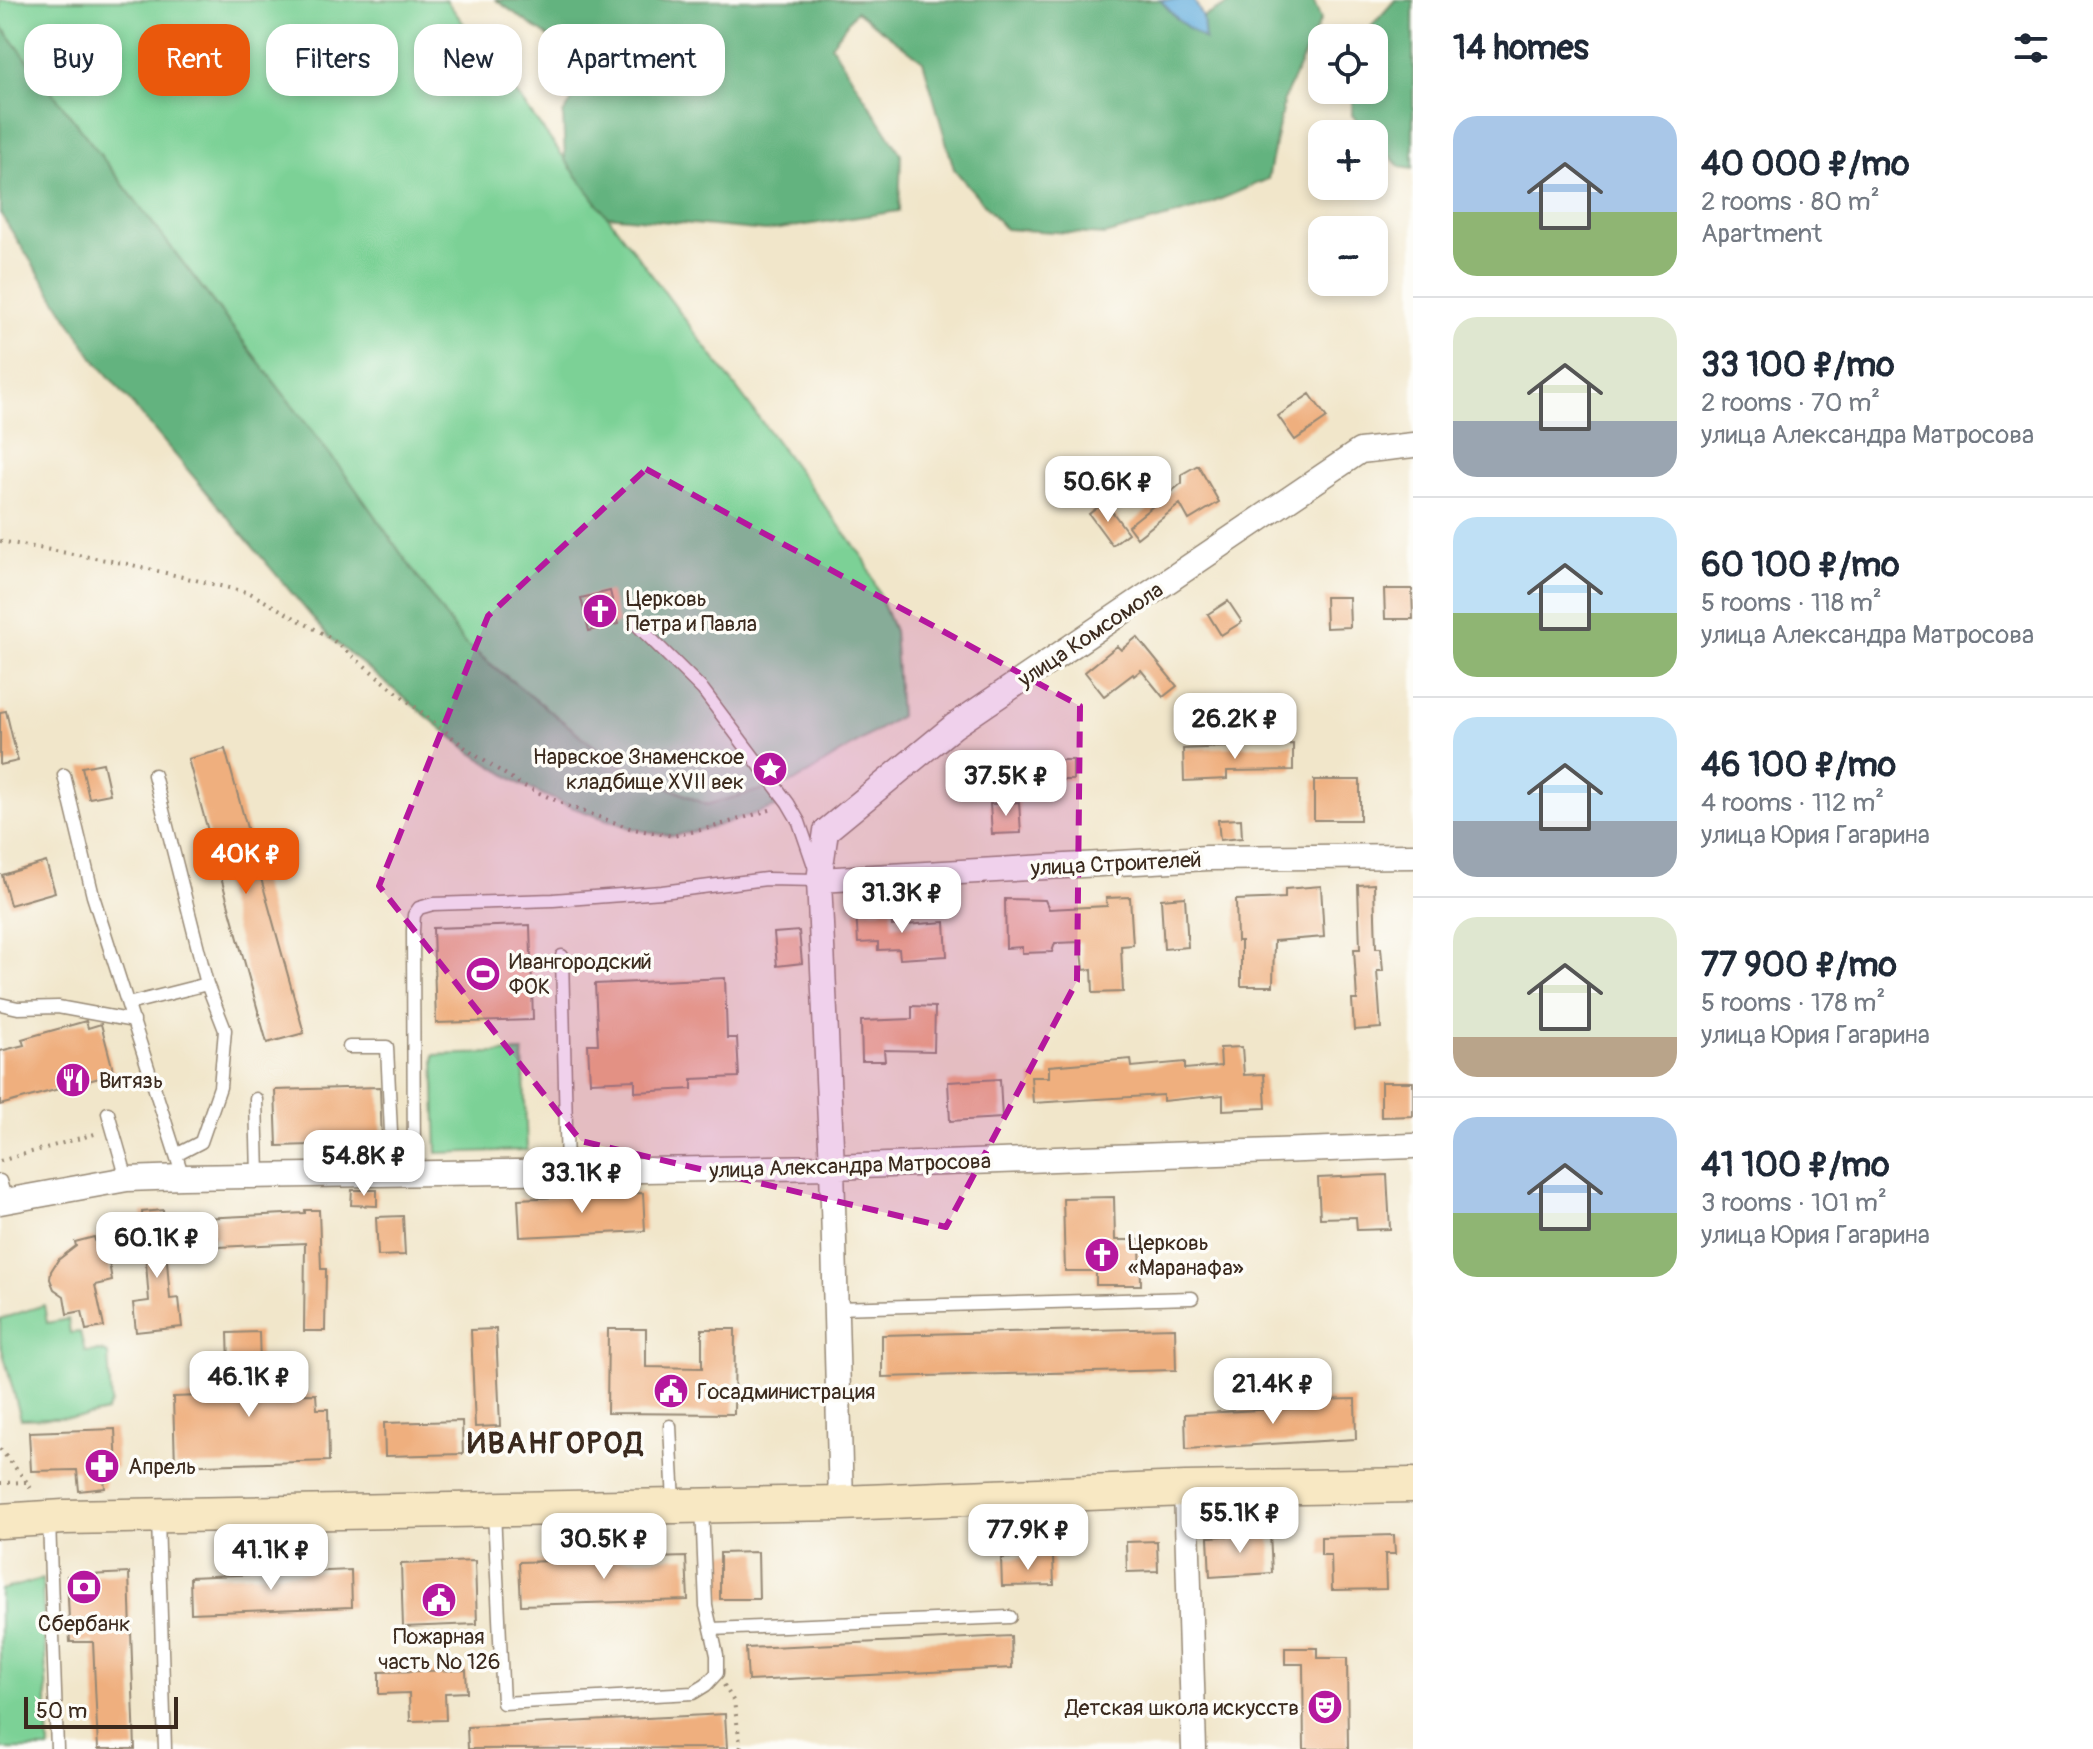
<!DOCTYPE html>
<meta charset="utf-8">
<style>
:root{--surface:#fff;--page:#f2f2f3;--text:#1f2937;--muted:#747a83;--line:#e0e1e3;--accent:#ea580c}
body{margin:0;font-family:Pangolin,sans-serif;background:var(--page);color:var(--text);height:100vh;display:flex;flex-direction:column;font-size:30px;white-space:nowrap}
*{box-sizing:border-box;margin:0}
p{font-size:26px;color:var(--muted)}
.icon{flex:none;width:44px;height:44px;fill:none;stroke:currentColor;stroke-width:2;stroke-linecap:round;stroke-linejoin:round}
.map{position:relative;flex:1;overflow:hidden}
.panel{display:flex;flex-direction:column;background:var(--surface);width:680px}
.panel>*{flex:none}
.hud{position:absolute;left:24px;top:24px;width:760px;height:72px;display:flex;gap:16px}
.controls{position:absolute;left:1308px;top:24px;display:grid;gap:16px}
.controls a{display:grid;place-items:center;width:80px;height:80px;border-radius:16px;background:var(--surface);box-shadow:0 4px 12px #0003;font-size:40px}
.scale{position:absolute;left:24px;bottom:20px;width:154px;box-sizing:border-box;padding-left:8px;border:4px solid #3b2a1e;border-top:0;font-size:22px;line-height:28px;white-space:nowrap;color:#3b2a1e;-webkit-text-stroke:6px #fdfcf7;paint-order:stroke}
.price{position:absolute;translate:-50% -68px;padding:0 18px;border-radius:16px;background:#fff;color:#222;font-size:26px;line-height:52px;filter:drop-shadow(0 2px 4px #0008)}
.price::after{content:'';position:absolute;left:50%;top:48px;width:24px;height:18px;margin-left:-12px;background:inherit;clip-path:polygon(0 0,100% 0,50% 100%)}
.price.active{background:var(--accent);color:#fff}
ul{padding:0;list-style:none}
li{display:flex;align-items:center;gap:24px;height:200px;padding:0 40px}
li+li{border-top:2px solid var(--line)}
li span{display:grid;place-items:center;flex:none;width:224px;height:160px;border-radius:24px;color:#555}
li>.icon{margin-inline-start:auto}
span .icon{width:96px;height:96px;fill:#fffc;stroke-width:1}
li b{font-size:34px}
h2{display:flex;justify-content:space-between;align-items:center;height:96px;padding:0 40px;font-size:34px}
.pill{padding:0 28px;border-radius:24px;background:var(--surface);box-shadow:0 4px 12px #0003;font-size:28px;line-height:72px}
.pill.active{background:var(--accent);color:#fff}
main{display:flex;flex:1;min-height:0}
.map>svg:first-child{display:block}
</style>
<main>
<div class="map">
<svg width="1413" height="1749" viewBox="0 0 1413 1749">
<rect width="100%" height="100%" fill="#fdfcf7"/>
<filter id="ink" filterUnits="userSpaceOnUse"><feTurbulence type="fractalNoise" baseFrequency=".0125" numOctaves="2"/><feDisplacementMap in="SourceGraphic" scale="16" xChannelSelector="R" yChannelSelector="G"/><feConvolveMatrix kernelMatrix="1 2 1 2 8 2 1 2 1" color-interpolation-filters="sRGB"/></filter>
<filter id="wash" filterUnits="userSpaceOnUse"><feTurbulence type="fractalNoise" baseFrequency=".006" numOctaves="4" result="noise"/><feDisplacementMap in="SourceGraphic" scale="32" xChannelSelector="R" yChannelSelector="G"/><feGaussianBlur stdDeviation="1.8" result="paint"/><feColorMatrix in="noise" values="0 0 0 0 0 0 0 0 0 0 0 0 0 0 0 0 0 1.4 0 .05"/><feComposite in="paint" operator="in"/></filter>
<g filter="url(#wash)">
<rect width="100%" height="100%" fill="#f1e6ca"/>
<path fill="#7bd196" stroke="#5b7e5a" stroke-width="2" d="M0,0H446L865,560L894,631L900,716L794,782L707,805L614,762L464,643L350,481L0,24Z
M523,1052L527,1150L437,1153L434,1055Z
M44,1305L47,1323L68,1319L70,1333L80,1332L85,1352L100,1351L108,1354L111,1403L106,1412L83,1417L21,1419L0,1342V1319Z
M42,1579L49,1749H0V1590Z"/>
<path fill="#64b37f" stroke="#506e4e" stroke-width="2" d="M496,0H1160L1204,39L1203,17L1236,0H1313L1321,19L1284,99L1268,179L1200,208L1105,235L1005,229L954,169L923,61L856,11L831,45L901,154L899,211L766,231L607,216L565,160L563,114L585,81L554,41Z
M1395,0H1413V169L1400,167L1374,139V134H1370L1352,115L1353,90H1374V38H1361Z
M0,24L350,481L464,643L614,762L706,805L776,786L788,803L713,827L673,836L633,829L568,806L522,785L472,753L329,637L94,359L0,213Z"/>
<path fill="#67b0df" stroke="#516d7e" stroke-width="2" d="M1160,0H1194L1203,17L1205,40L1179,21Z"/>
<g id="blocks">
<path fill="#efaf7e" d="M1310,394L1327,418L1295,440L1278,416Z
M1198,465L1219,502L1189,520L1180,504L1137,538L1128,526L1182,483V474Z
M1105,502L1128,533L1112,545L1089,514Z
M1384,589H1412L1413,619H1385Z
M610,591L618,624L589,631L581,598Z
M1325,597H1349L1350,627L1326,628Z
M1228,601L1242,622L1221,635L1208,614Z
M1137,637L1177,686L1163,697L1141,670L1134,676L1133,674L1104,696L1085,672L1117,646L1121,650Z
M6,711L18,761L0,765V712Z
M1293,744V770L1227,771V779L1184,781L1183,749Z
M225,749L304,1033L267,1043L188,759Z
M1047,760H1073V780H1047Z
M103,763L110,794L89,798L82,767Z
M1314,780H1360V820H1314Z
M1019,802L1021,833L992,834L990,804Z
M1241,819L1242,838L1220,840L1218,820Z
M46,862L55,892L10,905L2,875Z
M1374,884L1376,948H1381L1383,971H1377L1381,1028L1354,1030L1352,1000H1357L1354,949H1360L1358,885Z
M1321,886L1324,937L1274,941L1273,986H1241V941H1237L1236,900L1285,898V889Z
M1130,897L1133,945L1121,946L1123,992L1093,993L1092,969L1084,970L1081,942L1055,943L1052,952L1022,953V947L1006,948L1005,899L1045,900L1049,909L1107,906L1106,898Z
M1185,897L1188,947L1164,949L1161,899Z
M891,909L892,926L945,922L947,956L900,959L899,949L878,950V942L858,943L856,911Z
M530,925L533,1020L436,1023L433,928Z
M799,931L802,963L777,966L774,933Z
M725,978L727,1038H737L739,1077L692,1079V1089L635,1092V1080L590,1082L588,1044H598L595,984Z
M912,1006L935,1007L934,1051L884,1050L885,1061H862L861,1021L912,1019Z
M86,1021L88,1028L101,1024L114,1074L0,1105V1051L24,1045L22,1039Z
M1242,1047L1244,1075L1264,1074L1266,1108L1223,1110V1095L1163,1101V1095L1033,1103L1031,1077H1049V1066L1131,1059L1132,1067L1185,1062V1069L1221,1066L1220,1048Z
M1000,1079L1002,1118L950,1121L948,1082Z
M1381,1082H1413V1116L1381,1117Z
M380,1087L382,1143L277,1146L275,1090Z
M1387,1175L1390,1229L1357,1230L1356,1217L1320,1218L1318,1178Z
M352,1190H377V1206L351,1205Z
M643,1193L645,1231L520,1237L518,1199Z
M1114,1197L1115,1240H1140L1141,1285H1096V1271H1065L1063,1198Z
M163,1210L170,1299L179,1298L182,1327L136,1332L133,1303L149,1301L142,1212Z
M305,1210H319L321,1269H326L325,1331H304L305,1243L218,1247V1237L203,1238L202,1218L305,1213Z
M403,1216L405,1255L378,1256L376,1217Z
M94,1237L97,1247L106,1244L112,1281L95,1285L104,1327L86,1330L82,1311L67,1314L64,1296L54,1289L50,1279L51,1271L58,1260L76,1246L75,1242Z
M1175,1328L1176,1370L882,1377V1335Z
M496,1329L500,1426L475,1427L471,1330Z
M608,1329H646V1367L702,1368V1329H735L734,1414L607,1413Z
M259,1332L261,1395L316,1394L317,1409H328L329,1461L175,1466L173,1397L230,1395L228,1333Z
M1355,1399L1356,1439L1186,1449L1185,1414L1312,1407V1400Z
M462,1421L463,1454L385,1456L384,1423Z
M115,1429L117,1468L103,1469L105,1488L79,1491L77,1470L31,1471L29,1432Z
M1270,1533L1272,1573L1210,1577L1208,1537Z
M1394,1535L1395,1554H1385L1386,1589L1332,1590L1331,1555H1321V1537Z
M1157,1541L1158,1571L1127,1572L1126,1542Z
M758,1552L759,1599H720V1553Z
M686,1557L688,1600L521,1605L519,1562Z
M1053,1557L1054,1585L1002,1586L1001,1558Z
M475,1561L477,1624L403,1627L401,1564Z
M351,1570L352,1607L191,1613L190,1577Z
M129,1573L135,1749H98L93,1642H70L67,1576Z
M1011,1636L1012,1668L748,1681L746,1648Z
M1285,1648H1318V1658H1347L1348,1749H1304L1303,1664H1285Z
M466,1670L467,1692L445,1693L446,1720L410,1721L409,1693L379,1694V1672Z
M725,1714L727,1748L468,1749L467,1727Z"/>
</g>
</g>
<g filter="url(#ink)">
<use href="#blocks" fill-opacity="0" stroke="#968874" stroke-width="2"/>
<g fill="none" stroke-linecap="round" stroke-linejoin="round">
<defs>
<path id="lane" d="M64,775L93,896L183,1177
M154,775L207,984L225,1030L220,1087L201,1142L178,1154
M562,956L567,1172
M0,1004L18,1008L58,1007L134,1021
M128,1004L207,984
M349,1047H387L393,1175
M256,1099L258,1176
M108,1113L127,1179
M414,1175L413,931L414,915L419,908L433,904L553,900L662,892L766,879L819,880L799,822L788,803L703,690L634,622
M0,1181L6,1201
M836,1308L1192,1298
M670,1426L674,1502
M494,1512L503,1703L693,1693L706,1685L717,1673V1655L706,1606L702,1506
M158,1518L165,1749
M49,1520L57,1749
M711,1629L1010,1617"/>
<path id="street" d="M819,880L1207,858L1413,856
M0,1202L127,1179L183,1177L832,1167L1413,1146
M1186,1489L1194,1749
M841,1503L832,1167L819,880L826,831L954,726L1360,451L1413,445"/>
<path id="secondary" d="M0,1521L64,1517L841,1503L1186,1489L1413,1485"/>
</defs>
<use href="#lane" stroke="#968874" stroke-width="15"/>
<use href="#street" stroke="#968874" stroke-width="27"/>
<use href="#secondary" stroke="#968874" stroke-width="37"/>
<path stroke="#968874" stroke-width="4" stroke-dasharray="2 6" stroke-linecap="butt" d="M0,541L128,564L250,593L329,637L472,753L522,785L568,806L633,829L673,836L713,827L773,809
M0,1161L98,1133
M0,1449L27,1482
M0,1483L27,1482L33,1492
M724,1685L734,1702L741,1749"/>
<use href="#lane" stroke="#fff" stroke-width="12"/>
<use href="#street" stroke="#fff" stroke-width="24"/>
<use href="#secondary" stroke="#f8e8c3" stroke-width="34"/>
</g>
</g>
<path fill="#b5179e" fill-opacity="0.2" stroke="#b5179e" stroke-width="6" stroke-dasharray="16 10" stroke-linejoin="round" d="M646,469L1080,706L1077,981L946,1227L581,1141L379,886L488,616Z"/>
<defs>
<symbol id="church-disc" viewBox="-11 -11 22 22"><circle r="9.5" fill="#b5179e" stroke="#fdfcf7"/><path d="M-1.2-6h2.4v3.5h3.3v2.4h-3.3V6h-2.4V-.1h-3.3v-2.4h3.3Z" fill="#fff"/></symbol>
<symbol id="sight-disc" viewBox="-11 -11 22 22"><circle r="9.5" fill="#b5179e" stroke="#fdfcf7"/><path d="M0-6L1.8-2.2L6-1.7L2.9 1.2L3.7 5.4L0 3.3L-3.7 5.4L-2.9 1.2L-6-1.7L-1.8-2.2Z" fill="#fff"/></symbol>
<symbol id="stadium-disc" viewBox="-11 -11 22 22"><circle r="9.5" fill="#b5179e" stroke="#fdfcf7"/><path d="M0-5a6.5 5 0 1 0 0 10a6.5 5 0 1 0 0-10ZM-3.5-1.8h7v3.6h-7Z" fill="#fff"/></symbol>
<symbol id="restaurant-disc" viewBox="-11 -11 22 22"><circle r="9.5" fill="#b5179e" stroke="#fdfcf7"/><path d="M-5-6h1v4h1v-4h1v4h1v-4h1v5L-1.5 .5V6h-2V.5L-5-1ZM5-6V6H3V1.5H1.5Q1.5-4 5-6Z" fill="#fff"/></symbol>
<symbol id="civic-disc" viewBox="-11 -11 22 22"><circle r="9.5" fill="#b5179e" stroke="#fdfcf7"/><path d="M-.6-6.5H3V-4.5H.6V-3L4-1V1h2V6H-6V1h2V-1L-.6-3ZM-1.2 2.5V6h2.4V2.5Z" fill="#fff"/></symbol>
<symbol id="pharmacy-disc" viewBox="-11 -11 22 22"><circle r="9.5" fill="#b5179e" stroke="#fdfcf7"/><path d="M-2-6h4v4h4v4h-4v4h-4v-4h-4v-4h4Z" fill="#fff"/></symbol>
<symbol id="bank-disc" viewBox="-11 -11 22 22"><circle r="9.5" fill="#b5179e" stroke="#fdfcf7"/><path d="M-6-4H6V4H-6ZM0-2.3a2.3 2.3 0 1 0 0 4.6a2.3 2.3 0 1 0 0-4.6Z" fill="#fff"/></symbol>
<symbol id="theatre-disc" viewBox="-11 -11 22 22"><circle r="9.5" fill="#b5179e" stroke="#fdfcf7"/><path d="M-5-5.5Q0-4 5-5.5V0Q5 5 0 6Q-5 5-5 0ZM-3.3-2.5H-1v1.5H-3.3ZM1-2.5H3.3v1.5H1ZM-2.8 1Q0 5.5 2.8 1Z" fill="#fff"/></symbol>
</defs>
<g fill-rule="evenodd">
<use href="#church-disc" x="580" y="591" width="40" height="40"/>
<use href="#sight-disc" x="750" y="749" width="40" height="40"/>
<use href="#stadium-disc" x="463" y="954" width="40" height="40"/>
<use href="#restaurant-disc" x="53" y="1060" width="40" height="40"/>
<use href="#church-disc" x="1082" y="1235" width="40" height="40"/>
<use href="#civic-disc" x="651" y="1371" width="40" height="40"/>
<use href="#pharmacy-disc" x="82" y="1446" width="40" height="40"/>
<use href="#bank-disc" x="64" y="1567" width="40" height="40"/>
<use href="#civic-disc" x="419" y="1580" width="40" height="40"/>
<use href="#theatre-disc" x="1305" y="1687" width="40" height="40"/>
</g>
<g text-anchor="middle" stroke-width="7" stroke-linejoin="round" paint-order="stroke">
<g font-size="22" fill="#3b2a1e" stroke="#fdfcf7" text-anchor="start">
<text x="626" y="606">Церковь<tspan x="626" dy="25">Петра и Павла</tspan></text>
<text x="744" y="764" text-anchor="end">Нарвское Знаменское<tspan x="744" dy="25">кладбище XVII век</tspan></text>
<text x="509" y="969">Ивангородский<tspan x="509" dy="25">ФОК</tspan></text>
<text x="99" y="1088">Витязь</text>
<text x="1128" y="1250">Церковь<tspan x="1128" dy="25">«Маранафа»</tspan></text>
<text x="697" y="1399">Госадминистрация</text>
<text x="128" y="1474">Апрель</text>
<text x="84" y="1631" text-anchor="middle">Сбербанк</text>
<text x="439" y="1644" text-anchor="middle">Пожарная<tspan x="439" dy="25">часть № 126</tspan></text>
<text x="1299" y="1715" text-anchor="end">Детская школа искусств</text>
</g>
<g font-size="22" fill="#3b2a1e" stroke="#fdfcf7">
<text transform="translate(1090 634) rotate(-34)" y="8">улица Комсомола</text>
<text transform="translate(1116 863) rotate(-3)" y="8">улица Строителей</text>
<text transform="translate(850 1165) rotate(-2)" y="8">улица Александра Матросова</text>
</g>
<g font-size="30" font-weight="bold" letter-spacing="2" fill="#3b2a1e" stroke="#fdfcf7">
<text x="556" y="1453">ИВАНГОРОД</text>
</g>
</g>
</svg>
<div class="controls">
<a><svg class="icon" aria-label="locate" viewBox="0 0 24 24"><circle cx="12" cy="12" r="6"/><path d="M12 2v4M12 18v4M2 12h4M18 12h4"/></svg></a>
<a>+</a>
<a>−</a>
</div>
<div class="scale">50 m</div>
<b class="price" style="left:1108px;top:524px">50.6K ₽</b>
<b class="price" style="left:1235px;top:761px">26.2K ₽</b>
<b class="price" style="left:1006px;top:818px">37.5K ₽</b>
<b class="price active" style="left:246px;top:896px">40K ₽</b>
<b class="price" style="left:902px;top:935px">31.3K ₽</b>
<b class="price" style="left:364px;top:1198px">54.8K ₽</b>
<b class="price" style="left:582px;top:1215px">33.1K ₽</b>
<b class="price" style="left:157px;top:1280px">60.1K ₽</b>
<b class="price" style="left:249px;top:1419px">46.1K ₽</b>
<b class="price" style="left:1273px;top:1426px">21.4K ₽</b>
<b class="price" style="left:1240px;top:1555px">55.1K ₽</b>
<b class="price" style="left:1028px;top:1572px">77.9K ₽</b>
<b class="price" style="left:604px;top:1581px">30.5K ₽</b>
<b class="price" style="left:271px;top:1592px">41.1K ₽</b>
<div class="hud">
<a class="pill">Buy</a>
<a class="pill active">Rent</a>
<a class="pill">Filters</a>
<a class="pill">New</a>
<a class="pill">Apartment</a>
</div>
</div>
<section class="panel">
<h2>14 homes<svg class="icon" aria-label="filters" viewBox="0 0 24 24"><path d="M4 7h16M4 17h16"/><circle cx="9" cy="7" r="2"/><circle cx="15" cy="17" r="2"/></svg></h2>
<ul>
<li><span style="background:linear-gradient(#a9c7e8 60%,#8fb573 0)"><svg class="icon" aria-label="home" viewBox="0 0 24 24"><path d="M3 11l9-7 9 7M6 9v11h12V9"/></svg></span><div><b>40 000 ₽/mo</b><p>2 rooms · 80 m²</p><p>Apartment</p></div></li>
<li><span style="background:linear-gradient(#dfe7d0 65%,#9aa5b1 0)"><svg class="icon" aria-label="home" viewBox="0 0 24 24"><path d="M3 11l9-7 9 7M6 9v11h12V9"/></svg></span><div><b>33 100 ₽/mo</b><p>2 rooms · 70 m²</p><p>улица Александра Матросова</p></div></li>
<li><span style="background:linear-gradient(#bfe0f5 60%,#8fb573 0)"><svg class="icon" aria-label="home" viewBox="0 0 24 24"><path d="M3 11l9-7 9 7M6 9v11h12V9"/></svg></span><div><b>60 100 ₽/mo</b><p>5 rooms · 118 m²</p><p>улица Александра Матросова</p></div></li>
<li><span style="background:linear-gradient(#bfe0f5 65%,#9aa5b1 0)"><svg class="icon" aria-label="home" viewBox="0 0 24 24"><path d="M3 11l9-7 9 7M6 9v11h12V9"/></svg></span><div><b>46 100 ₽/mo</b><p>4 rooms · 112 m²</p><p>улица Юрия Гагарина</p></div></li>
<li><span style="background:linear-gradient(#dfe7d0 75%,#b9a48a 0)"><svg class="icon" aria-label="home" viewBox="0 0 24 24"><path d="M3 11l9-7 9 7M6 9v11h12V9"/></svg></span><div><b>77 900 ₽/mo</b><p>5 rooms · 178 m²</p><p>улица Юрия Гагарина</p></div></li>
<li><span style="background:linear-gradient(#a9c7e8 60%,#8fb573 0)"><svg class="icon" aria-label="home" viewBox="0 0 24 24"><path d="M3 11l9-7 9 7M6 9v11h12V9"/></svg></span><div><b>41 100 ₽/mo</b><p>3 rooms · 101 m²</p><p>улица Юрия Гагарина</p></div></li>
</ul>
</section>
</main>
